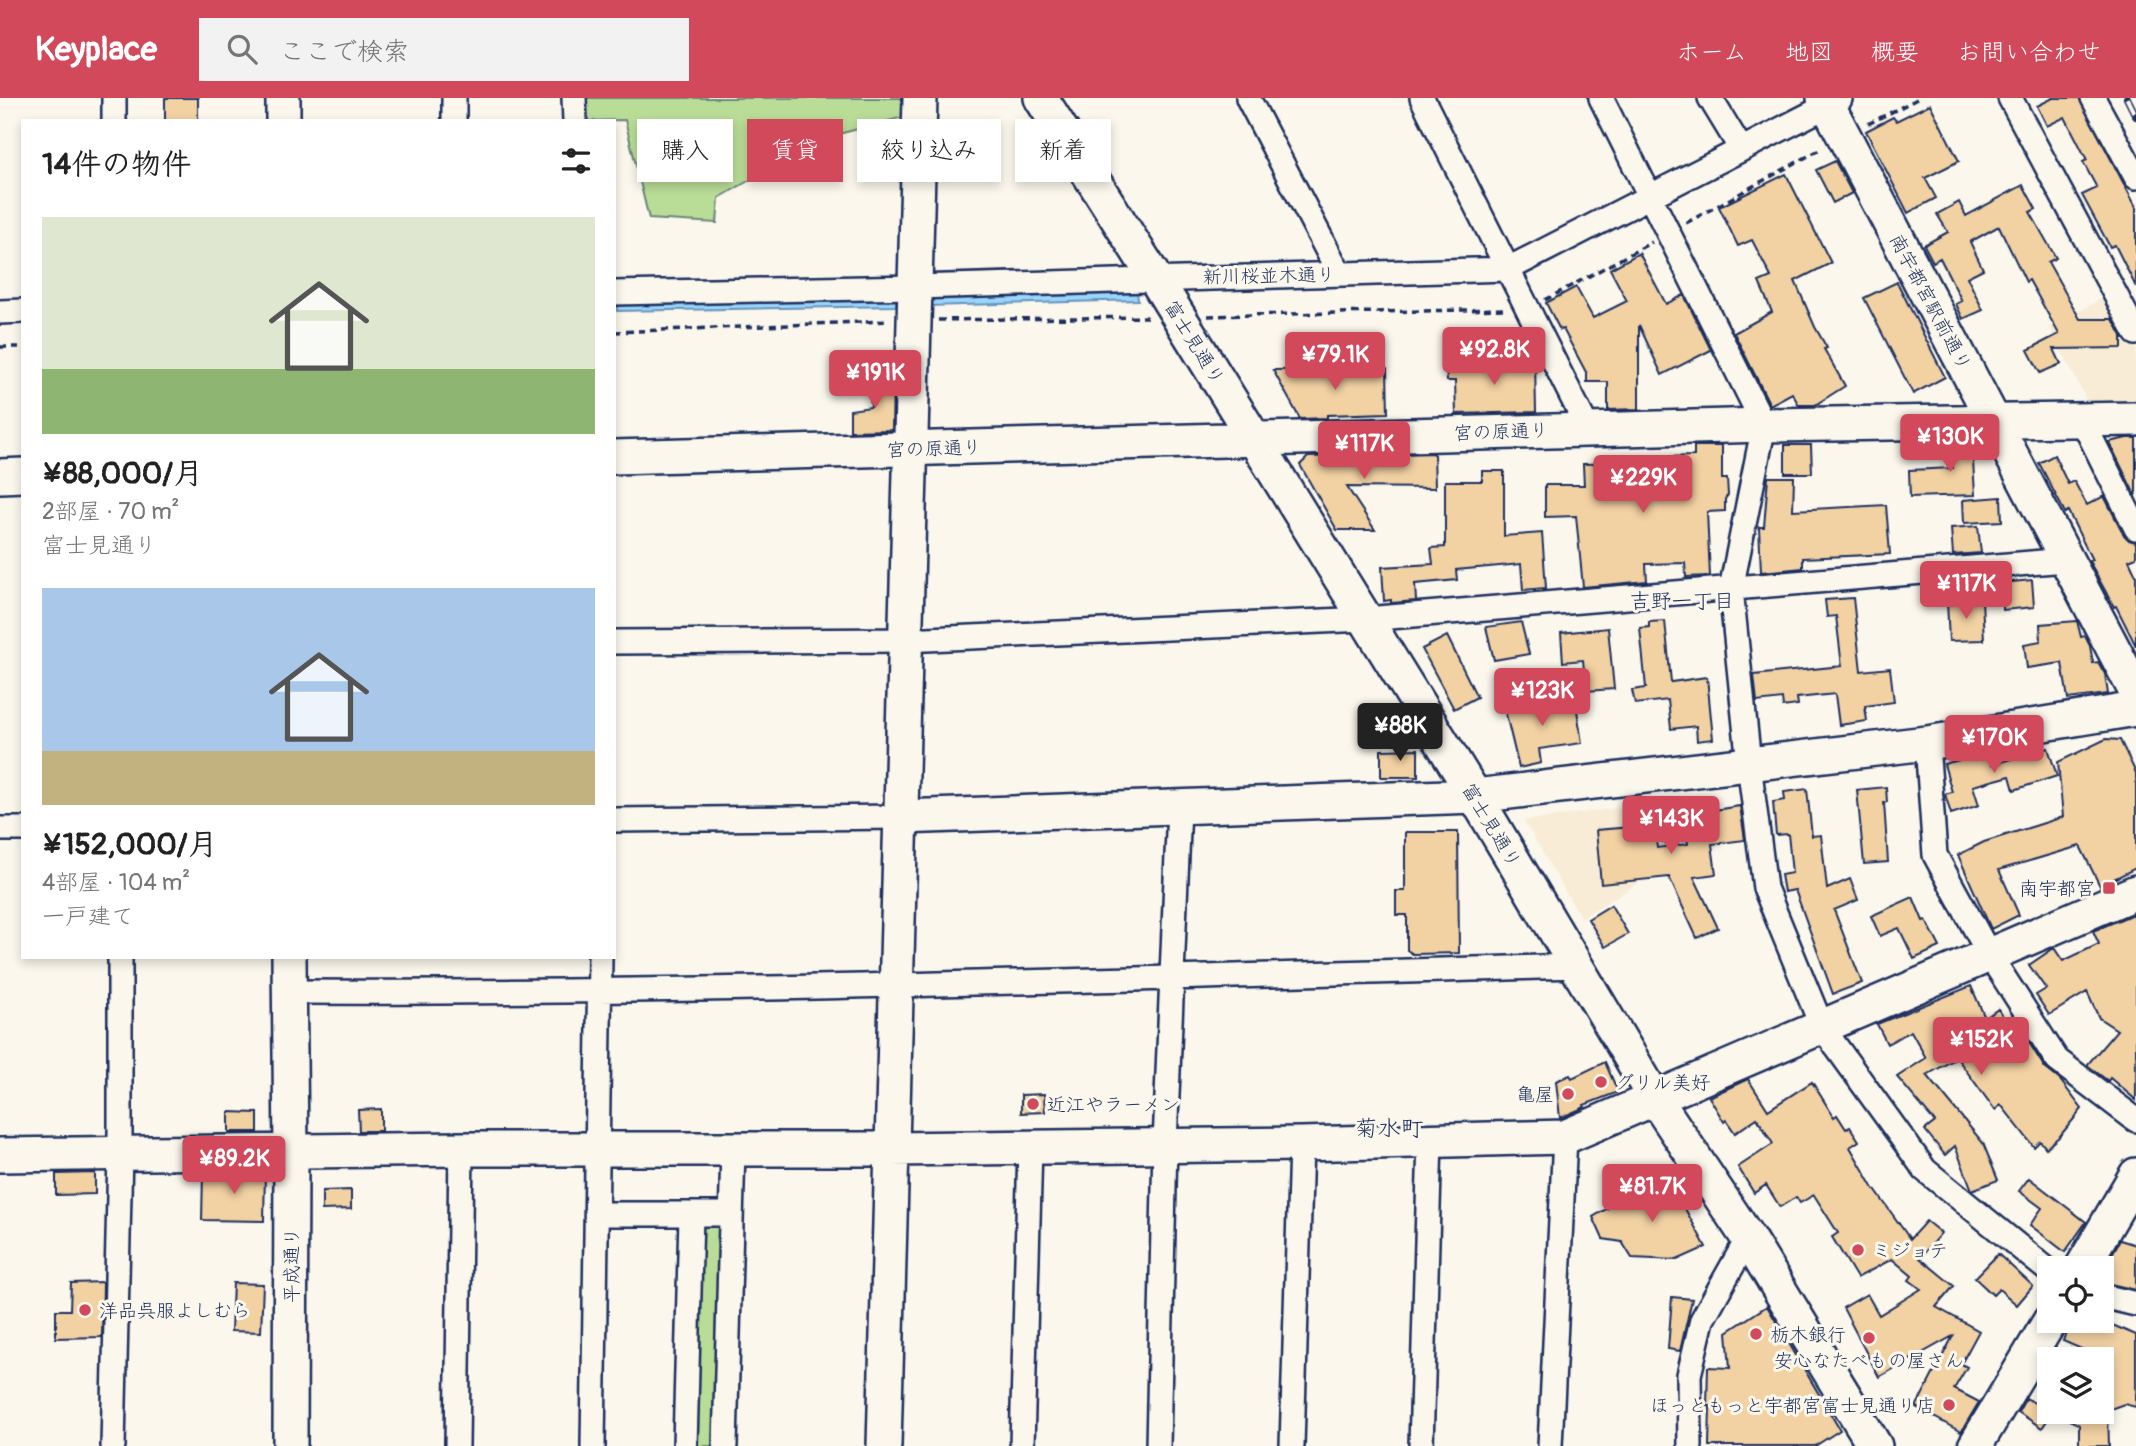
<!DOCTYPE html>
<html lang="ja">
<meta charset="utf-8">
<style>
:root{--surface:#fff;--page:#f2f2f2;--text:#222;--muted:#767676;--accent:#d1495b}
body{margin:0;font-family:Pangolin,"Klee One",sans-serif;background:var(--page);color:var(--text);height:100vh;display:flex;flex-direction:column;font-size:26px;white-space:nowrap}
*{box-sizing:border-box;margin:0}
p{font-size:23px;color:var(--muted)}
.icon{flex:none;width:38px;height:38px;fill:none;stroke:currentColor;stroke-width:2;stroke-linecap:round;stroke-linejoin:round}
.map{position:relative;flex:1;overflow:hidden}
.details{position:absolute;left:21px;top:21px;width:595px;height:840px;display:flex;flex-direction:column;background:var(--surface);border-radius:0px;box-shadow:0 4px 10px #0003}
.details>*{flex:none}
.guide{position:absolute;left:637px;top:21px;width:665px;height:63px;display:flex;gap:14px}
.controls{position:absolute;left:2037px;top:1158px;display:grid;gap:14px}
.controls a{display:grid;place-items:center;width:77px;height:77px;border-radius:0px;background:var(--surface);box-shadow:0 4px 10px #0003;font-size:35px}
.price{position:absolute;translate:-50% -60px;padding:0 16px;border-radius:7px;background:var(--accent);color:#fff;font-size:23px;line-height:46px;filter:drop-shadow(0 2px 4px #0008)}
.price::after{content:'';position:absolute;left:50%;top:42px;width:21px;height:16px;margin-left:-10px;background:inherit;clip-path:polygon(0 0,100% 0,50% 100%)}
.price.on{background:#222;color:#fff}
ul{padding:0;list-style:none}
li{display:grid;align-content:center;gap:14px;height:371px;padding:0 21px}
li span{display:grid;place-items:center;height:217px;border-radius:0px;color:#555}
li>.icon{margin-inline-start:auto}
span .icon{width:126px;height:126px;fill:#fffc;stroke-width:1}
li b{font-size:30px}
h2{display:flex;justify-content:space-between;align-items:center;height:84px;padding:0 21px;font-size:30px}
.pill{padding:0 24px;border-radius:0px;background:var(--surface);box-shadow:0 4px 10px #0003;font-size:24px;line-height:63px}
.pill.on{background:var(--accent);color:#fff}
header{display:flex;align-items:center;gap:42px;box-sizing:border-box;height:98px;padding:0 35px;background:var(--accent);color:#fff}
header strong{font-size:33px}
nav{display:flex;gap:38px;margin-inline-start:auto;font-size:24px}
.search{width:490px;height:63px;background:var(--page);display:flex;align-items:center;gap:18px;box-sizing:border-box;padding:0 24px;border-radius:0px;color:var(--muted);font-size:26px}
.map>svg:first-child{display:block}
</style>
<header>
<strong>Keyplace</strong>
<div class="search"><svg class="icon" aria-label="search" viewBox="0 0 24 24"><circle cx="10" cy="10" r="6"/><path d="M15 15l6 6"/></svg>ここで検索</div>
<nav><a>ホーム</a><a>地図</a><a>概要</a><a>お問い合わせ</a></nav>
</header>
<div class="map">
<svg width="2136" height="1348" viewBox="0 0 2136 1348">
<rect width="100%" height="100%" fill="#fbf7ec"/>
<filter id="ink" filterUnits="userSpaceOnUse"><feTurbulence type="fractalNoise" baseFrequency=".0143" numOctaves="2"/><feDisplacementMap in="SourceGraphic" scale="14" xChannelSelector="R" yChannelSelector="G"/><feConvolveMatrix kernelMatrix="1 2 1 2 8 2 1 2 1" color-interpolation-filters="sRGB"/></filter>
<g filter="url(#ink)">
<path fill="#f8ecd6" d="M2113,194L2136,239V302L2087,303L2050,230Z
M1625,709L1637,786L1581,820L1524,723Z"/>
<path fill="#b9dc97" stroke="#6a867a" stroke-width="2" d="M586,0H907V18L820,41L719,100L717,125L649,121L625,22L587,23Z
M724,1122L717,1348H692L696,1123Z"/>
<path fill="#9ad5fb" stroke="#6793bc" stroke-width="2" d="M1137,194L1138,202L928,208L929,201Z
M896,201V208L617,213V207Z"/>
<path fill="#f2d1a3" stroke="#1b2f5e" stroke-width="2" d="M165,0H198V23H165Z
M2053,0H2079L2136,109V189L2115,147L2110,149L2082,97L2097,90L2083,64L2087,62L2065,19L2047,28L2037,8Z
M1930,6L1959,63L1925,80L1936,100L1908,115L1866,33L1893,19L1896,23Z
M1835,63L1852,95L1833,105L1816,72Z
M1786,76L1831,165L1795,183L1815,229L1827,250L1824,251L1845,288L1815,307H1799L1792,295L1770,307L1734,235L1772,214L1759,184L1771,179L1752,142L1738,148L1719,109Z
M2023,87L2036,111L2030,114L2056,160L2048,164L2080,221H2113L2122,238V250L2054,251L2061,266L2040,275L2028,252L2059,236L2029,182L2026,184L1999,128L1970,144L1983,171L1967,179L1983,212L1963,221L1956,206L1962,203L1940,160L1933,164L1924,147L1948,134L1937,116L1959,104L1966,118Z
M1639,155L1666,206L1684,197L1711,252L1662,277L1639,227V311L1608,312V284H1587V276L1563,231L1560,232L1546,205L1576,189L1593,220L1627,203L1610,171Z
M1897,184L1945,279L1913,296L1864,200Z
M1535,263L1536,314L1456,316L1455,283H1447L1446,267Z
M1387,271L1388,315L1327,317V320L1300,321L1273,272Z
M869,285H893L892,332L850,333V312L871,309Z
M2127,340H2136V399L2109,344Z
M1952,343H1982L1985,349L1986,362H1973L1975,397L1910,399L1909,372L1953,370Z
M1785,347H1811L1812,375H1785Z
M1694,348H1722V381H1727L1728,397L1725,401V413L1707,414L1710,478L1686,479L1685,465L1646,466L1647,483L1583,489L1576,418L1545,419V387H1584L1583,366L1664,364V359L1694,358Z
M1434,355L1435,390L1347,389L1375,432H1337L1300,367L1308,359Z
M2054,357L2068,386L2074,383L2087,407L2104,398L2124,437L2129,442L2136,444V459L2129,462L2136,477V548L2116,508L2114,509L2089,463L2092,462L2068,413L2065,415L2039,365Z
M1482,373H1504V438L1542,435L1546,490L1523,492L1521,466L1456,472L1457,482L1415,486L1416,503L1391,505V502L1384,503L1382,469L1433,466L1431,450L1445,449V383H1482Z
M1768,379H1794L1793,412L1886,407L1890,456L1803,460V470L1761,474L1759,429H1764Z
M2001,399L2002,423L1964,425L1963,402Z
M1978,428L1981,455L1953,457L1951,430Z
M2032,482L2034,509L2003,512L2001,485Z
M1853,500L1861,573L1890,570L1894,604L1865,608L1867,623L1839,627L1835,596L1797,600L1798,607L1783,609L1782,601L1757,604L1754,577L1842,568L1836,518L1827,519L1825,502Z
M1982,502L1984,542L1949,543L1947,504Z
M1665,523L1671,584L1707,579L1713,641L1697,643L1696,628L1671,631L1668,602L1635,606L1632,592L1646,590L1640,530L1649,529V524Z
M2077,523L2081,539L2085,538L2090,548L2093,565L2098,564L2105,576L2108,596L2068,601L2062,565L2027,570L2024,546L2041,543L2040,526Z
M1521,524L1529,556L1494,562L1486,529Z
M1608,530L1614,591L1586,593L1583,562L1563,564L1561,535Z
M1447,538L1477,599L1454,611L1422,551Z
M1575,599L1582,645L1539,651L1541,665L1519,670L1504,608Z
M2106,641L2120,642L2136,675V770L2100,788L2080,748L1999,772L2019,817L1991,831L1958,757L1984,744L2063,719L2058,664Z
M2048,650L2057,678L2014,692L2010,678L1973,688L1979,707L1951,716L1945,696L1952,694L1944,666L1989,654L1992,667Z
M1418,651V679H1381V652Z
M1886,689L1887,704L1884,705L1888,764L1864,766L1857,692Z
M1807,691L1812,738L1821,737L1827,791L1850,781L1858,802L1834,812L1862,885L1833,896L1795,792L1784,794L1781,777L1792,775L1788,736L1776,737L1773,704L1785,702L1784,694Z
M1707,706L1708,713L1740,708L1745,742L1712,746L1716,776L1694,779L1718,830L1697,840L1669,779L1601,786L1596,732L1631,729L1630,715L1653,713L1657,750L1688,746L1682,709Z
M1405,734H1458L1459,855L1413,856L1407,852V817H1396V793H1405Z
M1913,799L1923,823L1926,822L1940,849L1914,861L1899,830L1880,838L1871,818Z
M1611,807L1628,836L1605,849L1588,821Z
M2133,816L2136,822V1002L2110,980L2108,983L2087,967L2117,932L2099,920L2087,894L2049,917L2036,897L2046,891L2029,867L2054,850L2063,863L2099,846L2093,833Z
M1971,888L1985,920L1998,911L2010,929L2018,927L2045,970L2060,982L2082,1011L2060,1038L2046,1050L2040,1043L2034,1049L2001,1007L1995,1012L1957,960L1927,977L1983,1045L1998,1082L1972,1092L1955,1048L1945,1057L1925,1032L1935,1024L1897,979L1926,960L1911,933L1887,946L1877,926Z
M1605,964L1618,994L1584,1007L1585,1009L1560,1020L1556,983L1570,977L1572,980Z
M1748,981L1768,1012L1812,984L1834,1019L1837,1017L1846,1031L1850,1029L1859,1043L1850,1049L1873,1089L1910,1141L1926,1123L1941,1135L1920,1160L1954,1188L1936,1209L1979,1233L1961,1266L1967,1269L1954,1291L1979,1304L1961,1334L1916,1309L1953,1238L1879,1279L1843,1210L1867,1196L1879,1217L1921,1191L1909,1182L1912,1178L1892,1161L1857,1180L1832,1139L1838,1135L1814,1097L1800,1105L1796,1099L1780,1109L1766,1087L1754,1095L1738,1069L1773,1046L1757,1020L1735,1035L1726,1022L1724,1024L1709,999Z
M1044,996L1045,1014L1021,1015V997Z
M381,1011V1033H359L358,1012Z
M229,1014L258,1015V1034H229Z
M265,1073L264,1123L202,1122L203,1074Z
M95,1075V1096L56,1097V1076Z
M1666,1076L1706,1149L1677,1162L1632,1160L1622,1144L1603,1141L1593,1119Z
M2029,1080L2086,1124L2065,1154L2030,1127L2042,1110L2019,1093Z
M351,1092V1111L322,1112V1093Z
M2120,1142L2136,1147V1192L2102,1184V1174Z
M1998,1156L2033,1188L2017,1207L1999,1191L1993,1197L1975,1180Z
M103,1184L102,1239L56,1240V1212H70L71,1185Z
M233,1185L263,1186L261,1234L231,1233Z
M1672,1199L1692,1201L1680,1253L1668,1251Z
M1767,1208L1840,1332L1815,1348H1709L1710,1308H1707L1708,1269L1730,1270L1727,1234Z
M2084,1223H2103L2136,1237V1309L2124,1306L2102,1314V1260L2063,1243L2068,1229L2079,1234Z
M2026,1300L2052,1315L2042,1330L2018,1314Z
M2056,1314H2108L2109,1348H2079V1327Z"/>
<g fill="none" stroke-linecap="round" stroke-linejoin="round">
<defs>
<path id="street" d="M114,0V23
M574,0L575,23
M1248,0L1339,175
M1422,0L1588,331
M1601,0L1764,327L1731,491L1749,666L1765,790L1822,929L1925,1072L2049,1173
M1710,0L1741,51
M2010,0L2136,235
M2093,0L2136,79
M454,23V0
M614,195L915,189L1508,171L1840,1
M0,214L23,213
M2082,322L2136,430
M614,544L905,542L1366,521L2066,462
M1927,645L1935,757L1990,858L2057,962L2136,1022
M614,722L901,719
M0,731H23
M289,894C719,896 1148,880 1577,868
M597,1116H731
M2102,1198L2136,1206
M113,1348L120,1055V859
M457,1348L461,1051
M593,1348L600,859
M685,1348L691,1117
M725,1348L733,1051
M1022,1348L1030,1048
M1158,1348L1165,1046L1179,709
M1292,1348L1301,1046
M1421,1348L1430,1042
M1550,1348L1565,1039
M1690,1348L1689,1277L1702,1222L1748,1140"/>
<path id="secondary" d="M283,0V23
M1041,0L1155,180L1475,698L1654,999L1748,1140L1875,1348
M1824,0L2136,594
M614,359L1764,327L2136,321
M0,378L23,377
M901,719L1475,698L1927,645L2136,611
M289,859L291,1054L290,1348
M0,1057L461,1051H892L1301,1046L1565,1039L2136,794
M2081,1171L2136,1077
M884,1348L920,0
M1975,1348L2050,1223"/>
</defs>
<use href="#street" stroke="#1b2f5e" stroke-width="28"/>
<use href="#secondary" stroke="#1b2f5e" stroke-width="38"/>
<path stroke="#1b2f5e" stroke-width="3.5" stroke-dasharray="7 5" stroke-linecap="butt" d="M1868,26L1919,0
M1686,125L1821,51
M1545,202L1652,144
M1208,218L1504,211
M938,222L1147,219
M614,234L888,223
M0,249H23"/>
<use href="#street" stroke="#fbf7ec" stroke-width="23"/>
<use href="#secondary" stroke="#fbf7ec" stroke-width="33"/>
<defs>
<path id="rail" d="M2127,0L2136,18"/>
</defs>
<use href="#rail" stroke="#1b2f5e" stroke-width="8"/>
<use href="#rail" stroke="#fbf7ec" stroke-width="5" stroke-dasharray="16" stroke-linecap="butt"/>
</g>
</g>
<g fill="#d1495b" stroke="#fbf7ec" stroke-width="2.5">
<rect x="2102" y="783" width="14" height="14" rx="3.5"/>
<circle cx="1601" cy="984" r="7"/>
<circle cx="1568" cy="996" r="7"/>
<circle cx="1033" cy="1006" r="7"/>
<circle cx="1858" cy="1152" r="7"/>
<circle cx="85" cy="1212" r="7"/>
<circle cx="1756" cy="1236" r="7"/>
<circle cx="1869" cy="1240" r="7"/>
<circle cx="1949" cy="1307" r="7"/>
</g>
<g text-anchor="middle" stroke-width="6" stroke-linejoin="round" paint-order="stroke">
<g font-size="19" fill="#1b2f5e" stroke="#fbf7ec">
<text transform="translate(1269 177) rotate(-1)" y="7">新川桜並木通り</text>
<text transform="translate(1931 204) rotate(62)" y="7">南宇都宮駅前通り</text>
<text transform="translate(1195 244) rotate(58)" y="7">富士見通り</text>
<text transform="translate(1501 333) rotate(-2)" y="7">宮の原通り</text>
<text transform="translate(934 350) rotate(-2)" y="7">宮の原通り</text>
<text transform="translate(1492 727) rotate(59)" y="7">富士見通り</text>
<text transform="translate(291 1167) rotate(-90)" y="7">平成通り</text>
</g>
<g font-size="19" fill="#1b2f5e" stroke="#fbf7ec" text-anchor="start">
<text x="2095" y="797" text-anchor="end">南宇都宮</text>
<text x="1615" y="991">グリル美好</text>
<text x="1554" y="1003" text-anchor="end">亀屋</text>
<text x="1047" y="1013">近江やラーメン</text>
<text x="1872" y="1159">ミジョテ</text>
<text x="99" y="1219">洋品呉服よしむら</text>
<text x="1770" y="1243">栃木銀行</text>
<text x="1869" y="1269" text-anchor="middle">安心なたべもの屋さん</text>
<text x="1935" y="1314" text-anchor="end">ほっともっと宇都宮富士見通り店</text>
</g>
<g font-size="21" fill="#1b2f5e" stroke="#fbf7ec">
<text x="1682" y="510">吉野一丁目</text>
</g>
<g font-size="23" fill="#1b2f5e" stroke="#fbf7ec">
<text x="1389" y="1038">菊水町</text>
</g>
</g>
</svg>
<div class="controls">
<a><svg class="icon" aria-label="locate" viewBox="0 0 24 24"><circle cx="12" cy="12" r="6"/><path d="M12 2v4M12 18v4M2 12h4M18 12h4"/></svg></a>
<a><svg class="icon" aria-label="layers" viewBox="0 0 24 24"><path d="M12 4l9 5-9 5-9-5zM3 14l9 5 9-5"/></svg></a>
</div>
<b class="price" style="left:1494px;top:289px">¥92.8K</b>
<b class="price" style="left:1335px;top:294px">¥79.1K</b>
<b class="price" style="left:875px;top:312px">¥191K</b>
<b class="price" style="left:1950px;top:376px">¥130K</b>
<b class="price" style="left:1364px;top:383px">¥117K</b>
<b class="price" style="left:1643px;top:417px">¥229K</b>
<b class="price" style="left:1966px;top:523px">¥117K</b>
<b class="price" style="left:1542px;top:630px">¥123K</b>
<b class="price on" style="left:1400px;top:665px">¥88K</b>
<b class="price" style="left:1994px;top:677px">¥170K</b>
<b class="price" style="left:1671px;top:758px">¥143K</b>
<b class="price" style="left:1981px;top:979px">¥152K</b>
<b class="price" style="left:234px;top:1098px">¥89.2K</b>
<b class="price" style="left:1652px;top:1126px">¥81.7K</b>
<div class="guide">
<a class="pill">購入</a>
<a class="pill on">賃貸</a>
<a class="pill">絞り込み</a>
<a class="pill">新着</a>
</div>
<section class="details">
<h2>14件の物件<svg class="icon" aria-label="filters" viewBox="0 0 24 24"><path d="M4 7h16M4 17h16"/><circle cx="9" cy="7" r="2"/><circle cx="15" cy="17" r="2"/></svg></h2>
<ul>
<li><span style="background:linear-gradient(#dfe7d0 70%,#8fb573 0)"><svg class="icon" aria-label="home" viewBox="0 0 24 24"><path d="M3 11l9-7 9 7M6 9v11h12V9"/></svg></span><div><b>¥88,000/月</b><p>2部屋 · 70 m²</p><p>富士見通り</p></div></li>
<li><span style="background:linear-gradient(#a9c7e8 75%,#c2b280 0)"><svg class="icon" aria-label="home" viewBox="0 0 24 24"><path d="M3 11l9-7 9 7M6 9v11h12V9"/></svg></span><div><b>¥152,000/月</b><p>4部屋 · 104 m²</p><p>一戸建て</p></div></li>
</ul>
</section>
</div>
